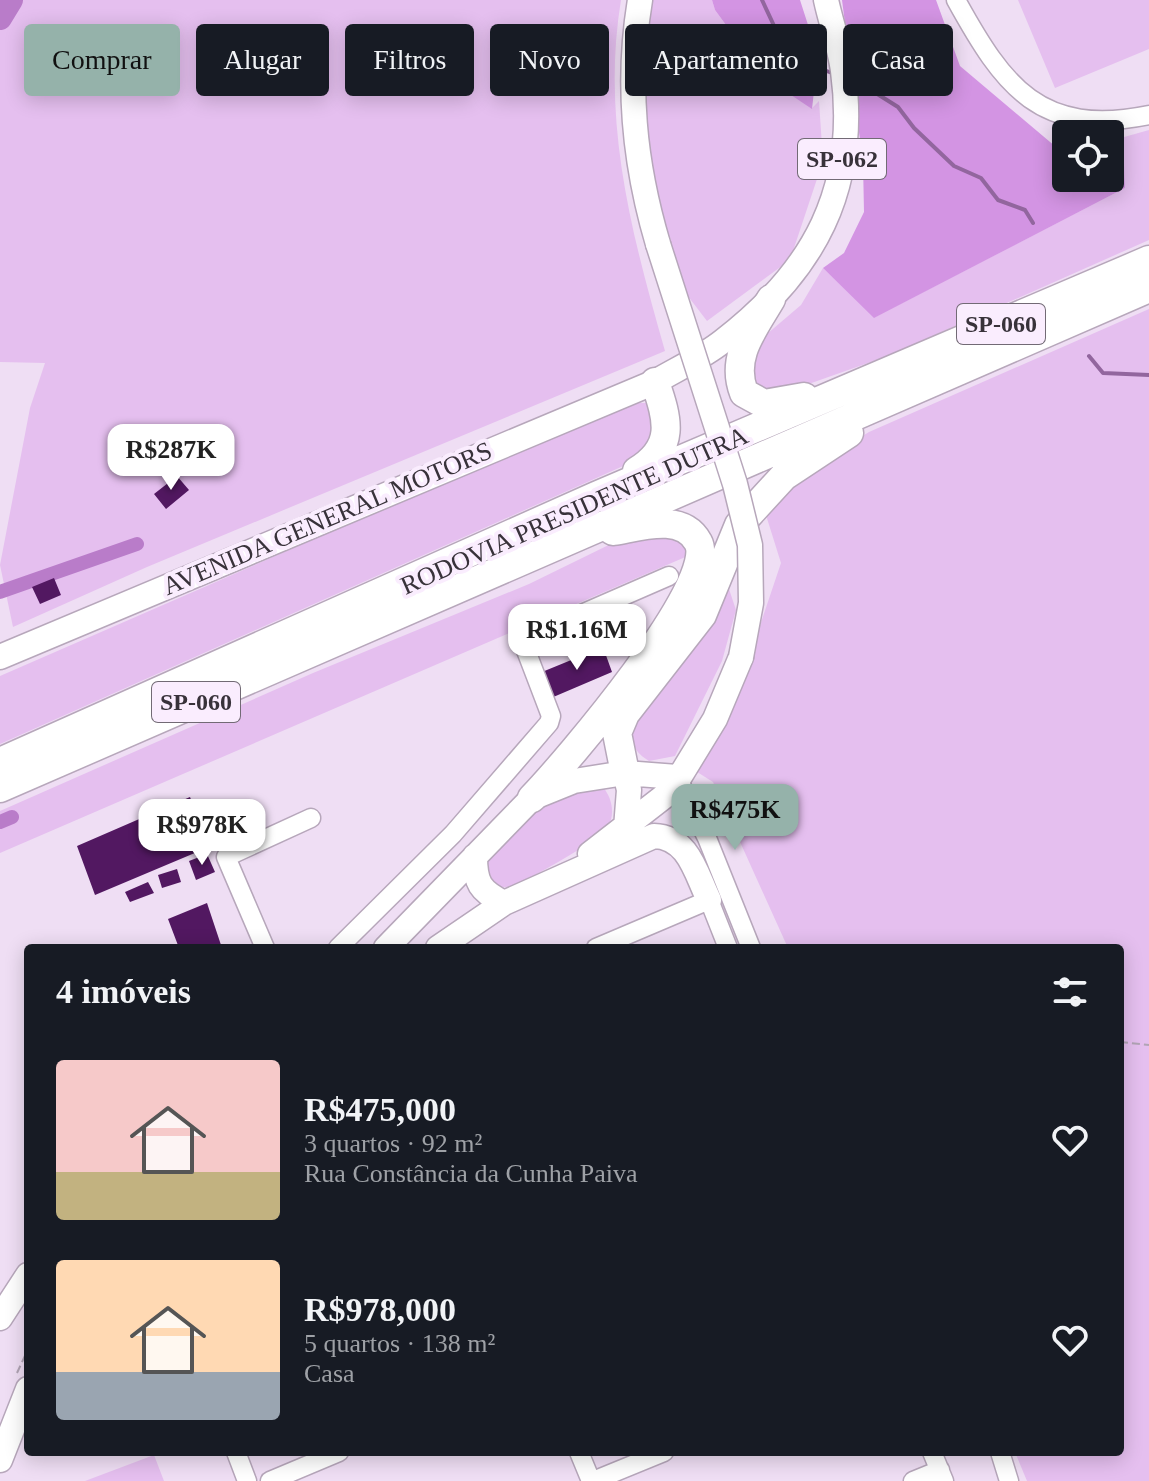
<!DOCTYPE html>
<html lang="pt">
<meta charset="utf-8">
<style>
:root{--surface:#171b24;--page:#242831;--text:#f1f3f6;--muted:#9ea1a6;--accent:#95b2aa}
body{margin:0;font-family:"Times New Roman",serif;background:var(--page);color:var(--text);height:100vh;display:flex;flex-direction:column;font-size:30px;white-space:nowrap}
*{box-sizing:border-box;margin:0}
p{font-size:26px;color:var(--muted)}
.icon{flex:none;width:44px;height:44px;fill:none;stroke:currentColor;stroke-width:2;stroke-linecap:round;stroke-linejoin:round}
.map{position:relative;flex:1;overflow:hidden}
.side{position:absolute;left:24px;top:944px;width:1100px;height:512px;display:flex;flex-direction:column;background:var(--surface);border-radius:8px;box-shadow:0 4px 20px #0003}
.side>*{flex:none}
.top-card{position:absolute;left:24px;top:24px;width:1102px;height:72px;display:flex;gap:16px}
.buttons{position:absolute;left:1052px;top:120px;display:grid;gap:16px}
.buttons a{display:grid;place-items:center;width:72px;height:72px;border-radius:8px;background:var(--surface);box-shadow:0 4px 20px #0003;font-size:40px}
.price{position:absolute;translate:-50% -68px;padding:0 18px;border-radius:16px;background:#fff;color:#222;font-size:26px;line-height:52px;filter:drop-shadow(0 2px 4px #0008)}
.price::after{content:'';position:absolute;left:50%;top:48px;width:24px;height:18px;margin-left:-12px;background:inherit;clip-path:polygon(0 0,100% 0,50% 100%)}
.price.on{background:var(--accent);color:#111}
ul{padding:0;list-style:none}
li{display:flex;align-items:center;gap:24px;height:200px;padding:0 32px}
li span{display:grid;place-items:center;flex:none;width:224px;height:160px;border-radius:8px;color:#555}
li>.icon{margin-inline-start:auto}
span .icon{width:96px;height:96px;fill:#fffc;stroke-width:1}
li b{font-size:34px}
h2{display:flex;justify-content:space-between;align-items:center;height:96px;padding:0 32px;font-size:34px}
.pill{padding:0 28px;border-radius:8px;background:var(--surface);box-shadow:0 4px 20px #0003;font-size:28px;line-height:72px}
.pill.on{background:var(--accent);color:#111}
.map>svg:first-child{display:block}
</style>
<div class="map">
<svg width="1149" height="1481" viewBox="0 0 1149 1481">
<rect width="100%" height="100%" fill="#efdef4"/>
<path fill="#e5bfef" d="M11,0H621C601,121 632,235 665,351L147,567L13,627L0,565L30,408L45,363L0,362V18Z
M650,0H712L715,10L764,77L812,108L819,101L823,161L790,260L707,321L684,291L649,181L642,43Z
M1018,0H1149V49L1055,88Z
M1149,130V240L885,357L786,392C766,395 758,391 750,372L761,339L801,305L823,268L875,317L1125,188L1124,163L1110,160V141Z
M1149,309V1481H1027L1015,1452H1120V948H788L713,782L694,770L749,658L781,563L765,512L793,479L869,432Z
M639,403H649L659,414L653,450L621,467L0,744V676L500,458Z
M681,536L690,555L0,853V811L313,673L529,584L623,538Z
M728,586L736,610L722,661L675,756L649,761C633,751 631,743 632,724Z
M588,786L603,787C612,798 616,815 607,828C596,842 529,880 511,886C506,888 498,887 493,887L483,867L531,810Z
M154,1455L164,1481H85Z"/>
<path fill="#d394e3" d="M712,0H800L818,56L812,109L764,77L715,10Z
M842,0H936L960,66L1056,147L1066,149V178H1110V160L1124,163L1125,188L874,318L823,268L844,253L864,212L863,163Z"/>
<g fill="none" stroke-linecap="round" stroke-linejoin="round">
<path stroke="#92669e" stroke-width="4" d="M762,0L776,30L800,61L832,73
M863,85L898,107L914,128L954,166L981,178L998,200L1025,210L1033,223
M1089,356L1103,373L1149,375"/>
<path stroke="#b97cc9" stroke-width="14" d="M0,592L137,544
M0,822L12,817"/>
<path stroke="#b97cc9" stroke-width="24" d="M0,18L11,0"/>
</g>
<path fill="#521861" d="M177,476L189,490L166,509L154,494Z
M54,578L61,595L40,604L32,587Z
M603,647L612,672L551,698L542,672Z
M190,797L209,847L95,895L77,846Z
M207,854L215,872L196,880L189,861Z
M177,869L181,882L162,888L158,875Z
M148,882L154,893L130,902L125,892Z
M207,903L222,948H179L168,919Z"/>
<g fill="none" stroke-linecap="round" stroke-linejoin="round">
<defs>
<path id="minor" d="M956,0C1004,87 1040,137 1149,115
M677,777L707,838L751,948
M265,948L226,857L311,818
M338,948L453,834L549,723L551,716L522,640L669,576
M596,948L709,900L728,948
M236,1452L247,1481
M579,1452L591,1481
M932,1452L944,1481
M1000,1452L1009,1481
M270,1481L339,1452
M593,1481L664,1452
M913,1481L940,1470"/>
<path id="major" d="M640,0C626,84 634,163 658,244
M0,657L655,382C677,369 703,357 723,341C814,271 859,189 843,71C840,48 831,23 826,0
M625,773L629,790L626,828
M590,854L671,791L715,719L741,657
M475,856C475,883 480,891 504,903
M386,948L532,798L574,781L625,773L677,777
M438,948L504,903L654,836C689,837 696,874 709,900
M0,1318L28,1275
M0,1460L28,1389"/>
<path id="highway" d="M771,299C753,330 730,357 744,393L764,404L804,397
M637,471C676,447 668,420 655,382
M0,762L596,496L1149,260
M625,773L617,733L625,714L702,615L739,525L784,476L849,433
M0,788L1149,288
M532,798C564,765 721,582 698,542C682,512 639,527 613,531"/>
</defs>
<use href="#minor" stroke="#b7a7bb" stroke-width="21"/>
<use href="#major" stroke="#b7a7bb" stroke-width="27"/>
<use href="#highway" stroke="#b7a7bb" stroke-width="31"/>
<path stroke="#b1a4b5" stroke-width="2" stroke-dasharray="8 4" stroke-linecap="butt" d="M1120,1042L1149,1045
M17,1373L28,1349"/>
<use href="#minor" stroke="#fff" stroke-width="18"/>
<use href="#major" stroke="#fff" stroke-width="24"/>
<use href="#highway" stroke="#fff" stroke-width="28"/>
<defs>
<path id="major-bridge" d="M658,244L735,484L750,545L751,603L741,657"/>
</defs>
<use href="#major-bridge" stroke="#b7a7bb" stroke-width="27" stroke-linecap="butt"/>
<use href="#major-bridge" stroke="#fff" stroke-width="24"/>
</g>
<g text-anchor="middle" stroke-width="8" stroke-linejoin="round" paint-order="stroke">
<g fill="#faedfe" stroke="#726a75" stroke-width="2">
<rect x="798" y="139" width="88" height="40" rx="6"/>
<rect x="957" y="304" width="88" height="40" rx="6"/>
<rect x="152" y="682" width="88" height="40" rx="6"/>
</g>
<g font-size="24" font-weight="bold" fill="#38323a">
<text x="842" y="167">SP-062</text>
<text x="1001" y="332">SP-060</text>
<text x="196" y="710">SP-060</text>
</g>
<g font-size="26" fill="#38323a" stroke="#faedfe">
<text transform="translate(574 510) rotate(-24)" y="9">RODOVIA PRESIDENTE DUTRA</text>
<text transform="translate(327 518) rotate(-23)" y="9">AVENIDA GENERAL MOTORS</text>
</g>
</g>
</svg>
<div class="buttons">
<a><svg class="icon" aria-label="locate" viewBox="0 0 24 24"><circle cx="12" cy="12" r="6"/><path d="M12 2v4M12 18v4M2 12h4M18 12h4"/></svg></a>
</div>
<b class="price" style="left:171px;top:492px">R$287K</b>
<b class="price" style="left:577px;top:672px">R$1.16M</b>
<b class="price on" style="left:735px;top:852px">R$475K</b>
<b class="price" style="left:202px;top:867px">R$978K</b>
<div class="top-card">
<a class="pill on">Comprar</a>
<a class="pill">Alugar</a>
<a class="pill">Filtros</a>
<a class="pill">Novo</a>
<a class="pill">Apartamento</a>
<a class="pill">Casa</a>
</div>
<section class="side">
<h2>4 imóveis<svg class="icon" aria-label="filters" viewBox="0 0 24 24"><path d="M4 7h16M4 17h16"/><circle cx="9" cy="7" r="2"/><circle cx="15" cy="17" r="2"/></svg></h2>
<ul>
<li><span style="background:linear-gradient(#f6c9c9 70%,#c2b280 0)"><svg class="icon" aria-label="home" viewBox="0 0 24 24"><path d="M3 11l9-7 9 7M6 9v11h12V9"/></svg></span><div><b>R$475,000</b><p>3 quartos · 92 m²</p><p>Rua Constância da Cunha Paiva</p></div><svg class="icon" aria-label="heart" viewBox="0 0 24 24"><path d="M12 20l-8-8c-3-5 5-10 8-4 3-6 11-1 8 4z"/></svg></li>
<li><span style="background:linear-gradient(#ffd9b3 70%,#9aa5b1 0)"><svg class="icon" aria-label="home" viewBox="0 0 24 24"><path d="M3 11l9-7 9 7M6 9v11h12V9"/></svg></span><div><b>R$978,000</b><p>5 quartos · 138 m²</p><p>Casa</p></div><svg class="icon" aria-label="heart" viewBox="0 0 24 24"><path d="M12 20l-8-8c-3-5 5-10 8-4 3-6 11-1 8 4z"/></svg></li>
</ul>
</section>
</div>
